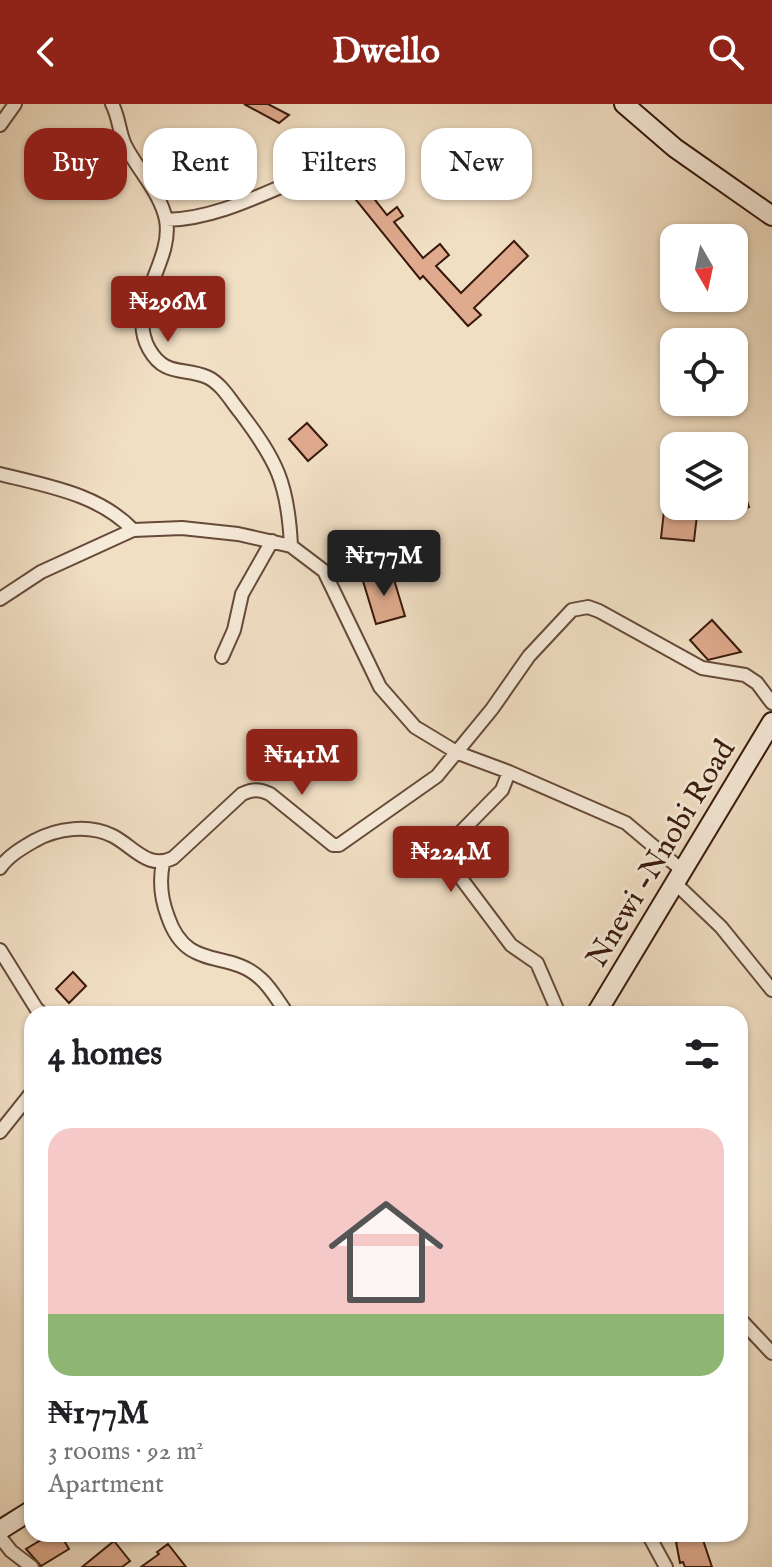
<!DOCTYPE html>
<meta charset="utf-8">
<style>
:root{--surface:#fff;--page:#f2f2f2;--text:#202124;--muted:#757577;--accent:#8f2418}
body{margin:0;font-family:"IM FELL English",serif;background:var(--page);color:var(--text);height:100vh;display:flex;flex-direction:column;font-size:30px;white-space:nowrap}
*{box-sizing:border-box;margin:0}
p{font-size:26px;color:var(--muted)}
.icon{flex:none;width:44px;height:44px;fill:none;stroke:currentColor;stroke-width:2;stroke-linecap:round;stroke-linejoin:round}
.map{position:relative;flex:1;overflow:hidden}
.sheet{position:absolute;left:24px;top:902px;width:724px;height:536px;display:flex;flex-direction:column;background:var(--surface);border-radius:24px;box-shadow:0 2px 6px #0004}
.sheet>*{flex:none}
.banner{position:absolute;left:24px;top:24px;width:724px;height:72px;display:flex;gap:16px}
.needle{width:52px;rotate:171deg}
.tools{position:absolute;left:660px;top:120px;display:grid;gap:16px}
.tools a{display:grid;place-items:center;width:88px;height:88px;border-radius:16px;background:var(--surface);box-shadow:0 2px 6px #0004;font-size:40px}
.price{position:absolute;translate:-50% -68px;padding:0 18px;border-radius:8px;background:var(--accent);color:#fff;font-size:26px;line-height:52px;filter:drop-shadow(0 2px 4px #0008)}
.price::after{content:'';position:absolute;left:50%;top:48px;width:24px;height:18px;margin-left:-12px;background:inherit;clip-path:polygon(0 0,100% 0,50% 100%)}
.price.selected{background:#222;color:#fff}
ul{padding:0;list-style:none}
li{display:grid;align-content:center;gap:16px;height:424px;padding:0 24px}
li span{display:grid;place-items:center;height:248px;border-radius:24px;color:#555}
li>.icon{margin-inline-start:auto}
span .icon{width:144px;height:144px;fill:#fffc;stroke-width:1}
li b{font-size:34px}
h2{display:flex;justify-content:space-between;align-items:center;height:96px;padding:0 24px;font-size:34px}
.pill{padding:0 28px;border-radius:24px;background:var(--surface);box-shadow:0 2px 6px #0004;font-size:28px;line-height:72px}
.pill.selected{background:var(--accent);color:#fff}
header{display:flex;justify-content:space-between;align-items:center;height:104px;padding:0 24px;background:var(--accent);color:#fff;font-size:36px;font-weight:700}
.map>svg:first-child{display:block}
</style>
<header><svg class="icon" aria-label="back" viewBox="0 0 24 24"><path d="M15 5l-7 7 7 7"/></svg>Dwello<svg class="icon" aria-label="search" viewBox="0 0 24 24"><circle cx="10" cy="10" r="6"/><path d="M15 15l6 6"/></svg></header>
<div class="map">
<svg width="772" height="1463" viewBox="0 0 772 1463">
<rect width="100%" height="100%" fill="#f1dfc4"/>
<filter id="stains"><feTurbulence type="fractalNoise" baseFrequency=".0025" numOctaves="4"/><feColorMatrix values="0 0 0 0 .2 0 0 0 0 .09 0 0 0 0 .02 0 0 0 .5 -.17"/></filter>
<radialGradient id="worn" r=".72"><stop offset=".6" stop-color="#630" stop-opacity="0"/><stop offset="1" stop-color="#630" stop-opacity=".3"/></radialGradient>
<path fill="#dfaa8e" stroke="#38180b" stroke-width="2" d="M244,0H268L289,11L279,19Z
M363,47L378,65L361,78L387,111L397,103L403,112L394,118L423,154L440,140L449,151L436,162L461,189L514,137L528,152L474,204L481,211L468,222L423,172L420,175L335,70Z
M307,319L327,341L308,357L289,335Z
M734,359L749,403L734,407Z
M664,407L697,411L694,437L661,434Z
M392,469L405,512L376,520L363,477Z
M712,516L741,548L708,556L690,536Z
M73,868L86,882L69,899L56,885Z
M51,1430H60L69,1445L41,1462L26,1445Z
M701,1430L712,1463H685L683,1458L680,1459L676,1438Z
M114,1437L130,1457L122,1463H82Z
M168,1440L186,1463H141L159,1450L157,1448Z"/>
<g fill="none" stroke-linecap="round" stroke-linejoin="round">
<defs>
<path id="street" d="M112,0C119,13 119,28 125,41C137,65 161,89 166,116C174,158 125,202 149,245C165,273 183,263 207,273C221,279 231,297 240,308C277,357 288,379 291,442
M0,21L15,0
M166,116C218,115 268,87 316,68
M0,370C47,382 99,390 133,426
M0,495L41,468L133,426L182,424L238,430L291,442L324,467L380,583L415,623L458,649L509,668L626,719L683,767
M222,553L234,526L242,490L272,437
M509,668L502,686L452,737L447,751L451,761L511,841L537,859L559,910
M163,759C159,778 161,795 168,813C187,869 229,844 261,875C270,883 277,895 284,905
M0,764C8,752 22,744 34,737C57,724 89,720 113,732C134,743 148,766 173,754L242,690C253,685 259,685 270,690L333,741H339L437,672L492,605L529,552L572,506L588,503L599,507L702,564L745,571L757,579L772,599
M675,779L721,823L772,886
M0,846L36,904L42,910
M0,1028L32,988
M740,1215L772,1249
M648,1430L666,1463
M0,1433L11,1447L32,1463"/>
<path id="secondary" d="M624,0L675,44L772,112
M596,910L772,618
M0,1426L32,1406"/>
</defs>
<use href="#street" stroke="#664a39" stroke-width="16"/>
<use href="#secondary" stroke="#38180b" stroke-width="22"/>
<use href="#street" stroke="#f6ead9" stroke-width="12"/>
<use href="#secondary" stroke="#f6ead9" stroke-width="18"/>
</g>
<g text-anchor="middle" stroke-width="6" stroke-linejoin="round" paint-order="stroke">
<g font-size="30" fill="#38180b" stroke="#f6ead9">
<text transform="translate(660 749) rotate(-59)" y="10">Nnewi -Nnobi Road</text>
</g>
</g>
<rect width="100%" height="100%" filter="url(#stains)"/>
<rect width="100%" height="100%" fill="url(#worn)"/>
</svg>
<div class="tools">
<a><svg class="needle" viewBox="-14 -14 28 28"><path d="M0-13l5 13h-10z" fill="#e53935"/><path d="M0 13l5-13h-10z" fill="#757577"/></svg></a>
<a><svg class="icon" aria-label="locate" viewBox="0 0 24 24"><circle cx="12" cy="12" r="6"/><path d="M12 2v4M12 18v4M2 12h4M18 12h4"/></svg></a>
<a><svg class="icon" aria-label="layers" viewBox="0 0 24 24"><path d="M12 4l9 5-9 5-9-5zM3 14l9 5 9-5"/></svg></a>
</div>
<b class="price" style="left:168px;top:240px">₦296M</b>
<b class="price selected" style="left:384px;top:494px">₦177M</b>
<b class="price" style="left:302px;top:693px">₦141M</b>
<b class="price" style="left:451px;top:790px">₦224M</b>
<div class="banner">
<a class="pill selected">Buy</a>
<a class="pill">Rent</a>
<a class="pill">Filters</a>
<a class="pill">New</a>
</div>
<section class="sheet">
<h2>4 homes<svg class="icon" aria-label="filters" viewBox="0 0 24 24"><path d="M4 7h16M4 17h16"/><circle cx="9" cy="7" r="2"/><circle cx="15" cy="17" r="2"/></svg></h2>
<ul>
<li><span style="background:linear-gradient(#f6c9c9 75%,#8fb573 0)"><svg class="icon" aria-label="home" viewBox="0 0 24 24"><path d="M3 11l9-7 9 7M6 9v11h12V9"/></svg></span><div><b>₦177M</b><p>3 rooms · 92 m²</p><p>Apartment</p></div></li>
</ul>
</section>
</div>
